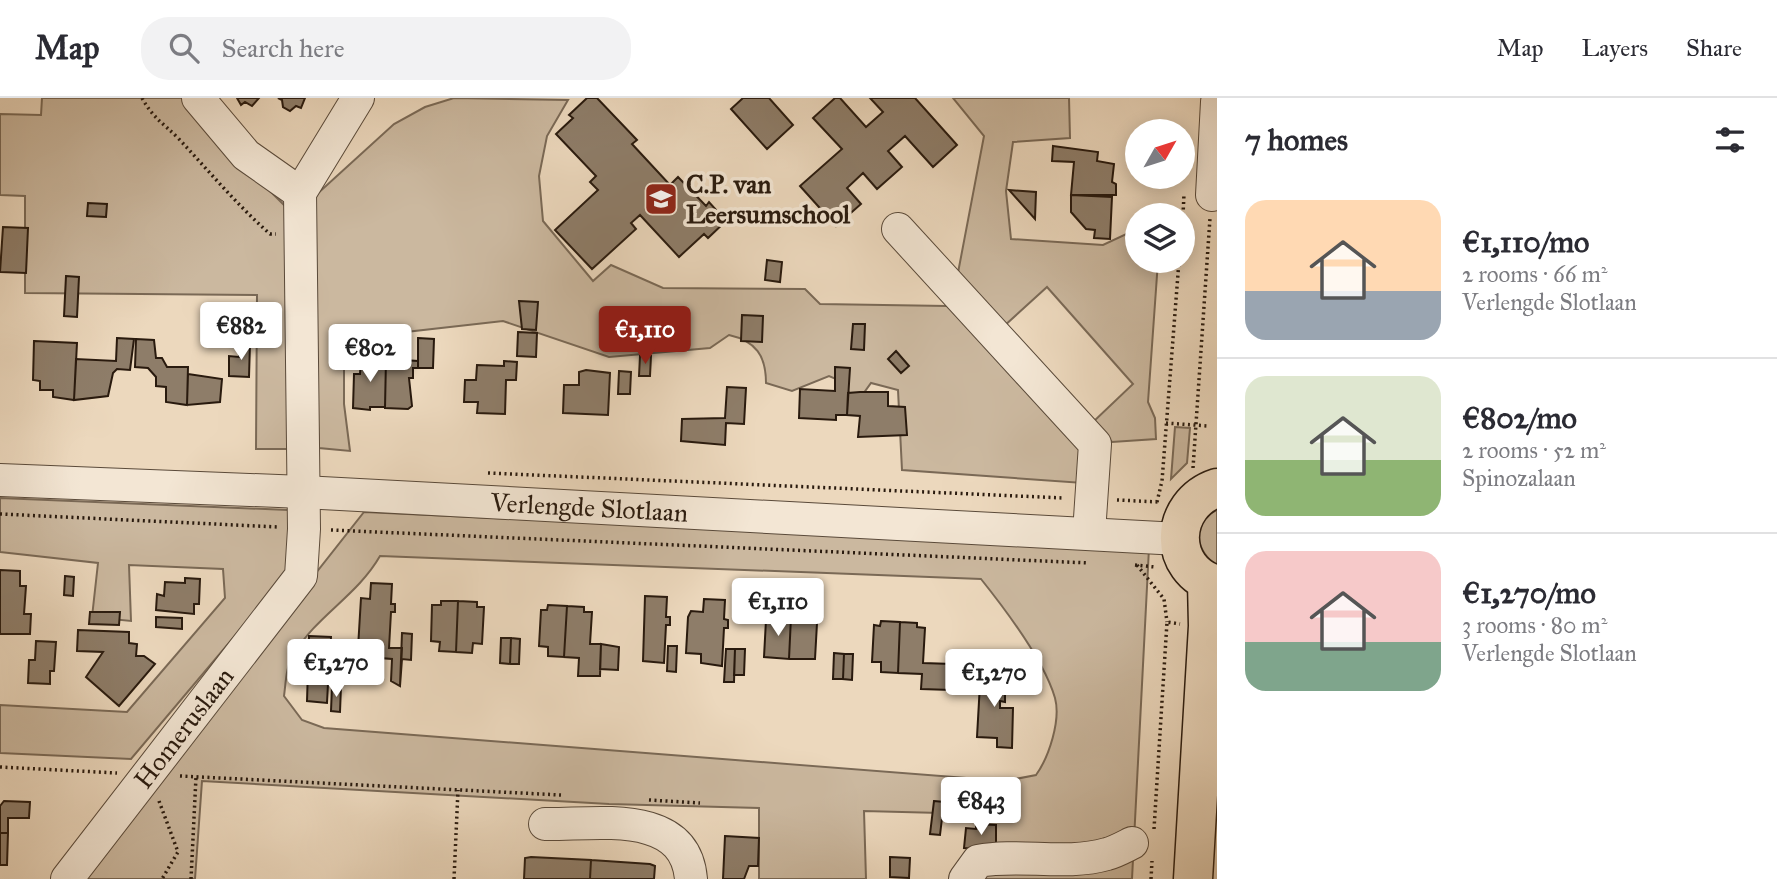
<!DOCTYPE html>
<meta charset="utf-8">
<style>
:root{--surface:#fff;--page:#f2f2f3;--text:#2b2b33;--muted:#7c7c81;--line:#e1e1e2;--accent:#8f2418}
body{margin:0;font-family:"IM FELL Great Primer",serif;background:var(--page);color:var(--text);height:100vh;display:flex;flex-direction:column;font-size:26px;white-space:nowrap}
*{box-sizing:border-box;margin:0}
p{font-size:23px;color:var(--muted)}
.icon{flex:none;width:38px;height:38px;fill:none;stroke:currentColor;stroke-width:2;stroke-linecap:round;stroke-linejoin:round}
.map{position:relative;flex:1;overflow:hidden}
.drawer{display:flex;flex-direction:column;background:var(--surface);width:560px}
.drawer>*{flex:none}
.needle{width:46px;rotate:51deg}
.buttons{position:absolute;left:1125px;top:21px;display:grid;gap:14px}
.buttons a{display:grid;place-items:center;width:70px;height:70px;border-radius:50%;background:var(--surface);box-shadow:0 4px 18px #0003;font-size:35px}
.price{position:absolute;translate:-50% -60px;padding:0 16px;border-radius:7px;background:#fff;color:#222;font-size:23px;line-height:46px;filter:drop-shadow(0 2px 4px #0008)}
.price::after{content:'';position:absolute;left:50%;top:42px;width:21px;height:16px;margin-left:-10px;background:inherit;clip-path:polygon(0 0,100% 0,50% 100%)}
.price.current{background:var(--accent);color:#fff}
ul{padding:0;list-style:none}
li{display:flex;align-items:center;gap:21px;height:175px;padding:0 28px}
li+li{border-top:2px solid var(--line)}
li span{display:grid;place-items:center;flex:none;width:196px;height:140px;border-radius:21px;color:#555}
li>.icon{margin-inline-start:auto}
span .icon{width:84px;height:84px;fill:#fffc;stroke-width:1}
li b{font-size:30px}
h2{display:flex;justify-content:space-between;align-items:center;height:84px;padding:0 28px;font-size:30px}
header{display:flex;align-items:center;gap:42px;box-sizing:border-box;height:98px;padding:0 35px;background:var(--surface);border-bottom:2px solid var(--line)}
header strong{font-size:33px}
nav{display:flex;gap:38px;margin-inline-start:auto;font-size:24px}
.search{width:490px;height:63px;background:var(--page);display:flex;align-items:center;gap:18px;box-sizing:border-box;padding:0 24px;border-radius:28px;color:var(--muted);font-size:26px}
main{display:flex;flex:1;min-height:0}
.map>svg:first-child{display:block}
</style>
<header>
<strong>Map</strong>
<div class="search"><svg class="icon" aria-label="search" viewBox="0 0 24 24"><circle cx="10" cy="10" r="6"/><path d="M15 15l6 6"/></svg>Search here</div>
<nav><a>Map</a><a>Layers</a><a>Share</a></nav>
</header>
<main>
<div class="map">
<svg width="1217" height="781" viewBox="0 0 1217 781">
<rect width="100%" height="100%" fill="#ecd8bd"/>
<filter id="stains"><feTurbulence type="fractalNoise" baseFrequency=".00286" numOctaves="4"/><feColorMatrix values="0 0 0 0 .2 0 0 0 0 .09 0 0 0 0 .02 0 0 0 .5 -.17"/></filter>
<radialGradient id="worn" r=".72"><stop offset=".6" stop-color="#630" stop-opacity="0"/><stop offset="1" stop-color="#630" stop-opacity=".3"/></radialGradient>
<path fill="#cbb89f" stroke="#7a6956" stroke-width="2" fill-rule="evenodd" d="M42,0H186L224,47L287,110L290,351H256L257,197L25,195V98L0,97V16L41,17Z
M454,0L568,2L547,38L539,78L543,123L593,183L611,167L663,190L805,191L820,206L947,208L1035,297L1086,355L1083,385L902,372L898,292L871,285L863,296L849,299L841,283L829,278L792,293L766,285C766,258 756,243 729,237L710,250L609,259L503,223L344,241V306L350,353L319,350L309,124L316,97L394,26L425,9Z
M953,0H1069L1070,40L1013,44L1006,93L1011,141L1103,147L1137,131L1138,163H1158L1148,304L1155,320L1156,341L1112,344L1093,324L1133,286L1047,189L1003,229L957,180L984,38Z
M1175,329L1190,330L1187,365L1171,381Z
M0,400L288,412V475L131,661L0,655V607L127,614L225,500L223,471L129,467L131,523L92,519L98,465L0,454Z
M1217,412V468C1196,452 1189,426 1217,412Z
M364,414L1149,450L1132,781H977L979,716L864,713L866,781H759V710L609,706L202,683L195,781H75ZM380,458L981,481C1005,511 1044,562 1055,600C1061,622 1049,659 1036,677L1005,683L324,630L302,622L284,598C286,583 286,568 294,556C316,518 357,498 380,458Z"/>
<path fill="#8e7d69" stroke="#291a0e" stroke-width="2" d="M237,0H259L252,8L245,4L241,7Z
M278,0H305L301,10L296,8L290,13L283,9L282,2Z
M587,0H597L637,42L632,46L670,87L678,79L706,108L709,104L726,123L708,140L704,136L679,159L640,117L631,125L636,131L592,171L555,132L598,92L590,84L596,78L556,36L573,20L569,17Z
M743,0H769L793,27L767,51L731,11Z
M835,0H840L866,29L883,14L870,0H915L957,47L933,69L905,38L888,53L902,69L877,91L863,75L847,90L861,106L836,128L800,88L842,51L813,20Z
M1053,48L1098,54L1097,63L1114,66L1112,84L1116,86V97H1071L1074,64L1052,63Z
M1009,92L1036,94L1035,121Z
M1071,97L1112,99L1110,141L1094,140L1095,132L1086,131L1071,114Z
M88,105L107,106L106,119L87,118Z
M3,129L28,130L26,175L0,174Z
M767,162L782,164L780,184L765,182Z
M66,178L79,179L77,219L64,218Z
M519,203L538,204L536,232L522,231Z
M742,217L763,218L762,244L741,243Z
M853,226H865L864,252L851,251Z
M518,234L537,235L536,259L517,258Z
M332,239H342L341,259L331,258Z
M117,240L134,241L130,272L117,271L113,275L108,298L74,302L76,261L116,263Z
M418,240L434,241L433,270H418Z
M136,241L154,242L156,260H162L167,269H188L187,307L166,304V289L156,288V279L148,270L135,269Z
M34,243L77,245L74,302L53,299V292H40V283L33,282Z
M240,245H250L249,279L229,278V258L239,259Z
M896,253L909,268L901,275L888,261Z
M640,258H651L650,278H639Z
M361,260L386,261L385,309H370V312L353,310L354,276H360Z
M386,261L418,263V270H413V280H409L412,308L408,311L385,310Z
M504,263L517,264L516,282H506L505,316L477,315L478,304H464L465,282H476L477,267L504,268Z
M835,269L850,270L847,317H836V322L799,320L800,291L835,293Z
M586,272L610,275L608,317L563,315L564,287H579V274Z
M619,273L631,274L630,296H618Z
M188,276L222,281L220,304L187,307Z
M727,289L746,290L744,326L726,325L725,347L681,343L682,321L725,320Z
M860,294H888V308L905,309L907,337L858,339L860,318L847,317L848,295Z
M0,472L20,473V488H26L24,516H31L30,536H0Z
M65,478L74,479L73,498L64,497Z
M185,480L200,481L199,506H194V516L156,512L157,496L164,498L165,484L185,485Z
M371,485L392,486L391,506H395V514H391L389,550H402L400,588L391,583L392,561L367,559L368,551L358,550L361,500L370,501Z
M645,498L667,499L666,519H670V527H666L664,565L643,563Z
M704,501L725,502L724,521L728,522V530H724L722,568L701,565V556L686,555L688,519L691,513L703,514Z
M441,503H458L456,554L439,553L440,544L431,543L432,507H441Z
M458,503L477,504V509H484L482,546L473,545L472,555L456,554Z
M548,507L567,508L564,559L548,558V549L539,548L541,512H547Z
M567,508L584,509V514H592L590,546H601L600,578H578L579,560L564,559Z
M90,514H120L119,527L89,526Z
M774,518L791,519L789,561L764,559L766,522L774,523Z
M156,519L182,520V531L156,529Z
M791,519L811,520L810,524L817,525L815,561H789Z
M881,523L900,524L898,575L881,574V564H872L874,527L880,528Z
M900,524L917,525V529L925,530L923,565L952,566L951,592L921,591L922,576L898,575Z
M78,532L129,534V545L137,546L136,558H144L155,566L119,608L86,579L103,554L77,553Z
M402,535L412,536L411,562L402,561L400,588Z
M309,538L331,539L330,558L334,559V567H329L327,605L307,603Z
M501,540H511L510,566L500,565Z
M511,540L520,541L519,566H510Z
M36,543L56,544L54,573H50V586L28,585L29,562H35Z
M601,546L619,549L618,572L600,571Z
M668,548H677L676,574L667,573Z
M726,551H735L734,584H724Z
M735,551H745L744,577H734Z
M834,555L844,556L843,581H833Z
M844,556H853L852,582L843,581Z
M981,568L1002,569L1001,595H1005V604L1000,603V610H1013L1012,650L997,649V640L977,639Z
M332,588H341L340,614L331,613Z
M4,703L30,704L29,720H8V735H0V708Z
M934,703L955,705L954,713L943,712L940,737L930,736Z
M976,726L996,727V752L964,750L966,730L976,731Z
M0,735H8L7,767H0Z
M725,738L759,740L758,768H749L744,781H723Z
M531,759L591,762L590,781H524L525,760Z
M890,759L910,760L909,780L890,779Z
M591,762L650,766L655,768L654,781H590Z"/>
<g fill="none" stroke-linecap="round" stroke-linejoin="round">
<defs>
<g id="minor">
<path d="M198,0L246,57L300,95"/>
<path d="M1212,97L1217,4"/>
<path d="M898,131L1095,346L1089,435"/>
<path id="s1" d="M0,382L303,394L1179,441"/>
<path d="M545,726C596,727 685,710 691,781"/>
<path id="s2" d="M67,781L301,478L304,431L300,95L358,0"/>
<path d="M965,781L978,763C1020,755 1065,768 1107,756C1115,754 1124,749 1132,745"/>
</g>
<path id="major" d="M1217,390C1169,406 1166,472 1217,487
M1193,781L1208,528L1207,484"/>
</defs>
<use href="#minor" stroke="#5a4a3a" stroke-width="34"/>
<use href="#major" stroke="#291a0e" stroke-width="41"/>
<path stroke="#291a0e" stroke-width="3.5" stroke-dasharray="2 3.5" stroke-linecap="butt" d="M142,0C153,20 163,25 178,40C209,73 236,106 270,136H276
M1183,117L1184,96
M1166,325L1208,328
M1193,370L1210,120
M488,375L1064,400
M1117,402L1159,404
M1157,404L1162,383L1179,163
M0,416L278,429
M331,432L1089,465
M1135,467L1155,469
M1137,467L1164,501L1167,524
M0,669L117,675
M180,678L561,697
M649,702L700,705
M159,703L178,754L162,781
M1154,731L1167,524L1180,526
M191,781L196,679
M454,781L458,692
M1151,781L1152,763"/>
<use href="#minor" stroke="#f3e6d4" stroke-width="32"/>
<use href="#major" stroke="#ecd8bd" stroke-width="38"/>
</g>
<defs>
<symbol id="school-square" viewBox="-11 -11 22 22"><rect x="-9" y="-9" width="18" height="18" rx="4" fill="#8f2418" stroke="#f3e6d4"/><path d="M0-5L7-2L0 1L-7-2ZM-4 1L0 2.5L4 1V4Q0 6-4 4Z" fill="#fff"/></symbol>
</defs>
<g fill-rule="evenodd">
<use href="#school-square" x="642" y="82" width="38" height="38"/>
</g>
<g text-anchor="middle" stroke-width="7" stroke-linejoin="round" paint-order="stroke">
<g font-size="26" font-weight="bold" fill="#291a0e" stroke="#f3e6d4" text-anchor="start">
<text x="686" y="95">C.P. van<tspan x="686" dy="30">Leersumschool</tspan></text>
</g>
<g font-size="26" fill="#291a0e" stroke="#f3e6d4">
<text dy="9" stroke="none"><textPath href="#s1" startOffset="590">Verlengde Slotlaan</textPath></text>
<text dy="9" stroke="none"><textPath href="#s2" startOffset="191">Homeruslaan</textPath></text>
</g>
</g>
<rect width="100%" height="100%" filter="url(#stains)"/>
<rect width="100%" height="100%" fill="url(#worn)"/>
</svg>
<div class="buttons">
<a><svg class="needle" viewBox="-14 -14 28 28"><path d="M0-13l5 13h-10z" fill="#e53935"/><path d="M0 13l5-13h-10z" fill="#7c7c81"/></svg></a>
<a><svg class="icon" aria-label="layers" viewBox="0 0 24 24"><path d="M12 4l9 5-9 5-9-5zM3 14l9 5 9-5"/></svg></a>
</div>
<b class="price" style="left:241px;top:264px">€882</b>
<b class="price current" style="left:645px;top:268px">€1,110</b>
<b class="price" style="left:370px;top:286px">€802</b>
<b class="price" style="left:778px;top:540px">€1,110</b>
<b class="price" style="left:336px;top:601px">€1,270</b>
<b class="price" style="left:994px;top:611px">€1,270</b>
<b class="price" style="left:981px;top:739px">€843</b>
</div>
<section class="drawer">
<h2>7 homes<svg class="icon" aria-label="filters" viewBox="0 0 24 24"><path d="M4 7h16M4 17h16"/><circle cx="9" cy="7" r="2"/><circle cx="15" cy="17" r="2"/></svg></h2>
<ul>
<li><span style="background:linear-gradient(#ffd9b3 65%,#9aa5b1 0)"><svg class="icon" aria-label="home" viewBox="0 0 24 24"><path d="M3 11l9-7 9 7M6 9v11h12V9"/></svg></span><div><b>€1,110/mo</b><p>2 rooms · 66 m²</p><p>Verlengde Slotlaan</p></div></li>
<li><span style="background:linear-gradient(#dfe7d0 60%,#8fb573 0)"><svg class="icon" aria-label="home" viewBox="0 0 24 24"><path d="M3 11l9-7 9 7M6 9v11h12V9"/></svg></span><div><b>€802/mo</b><p>2 rooms · 52 m²</p><p>Spinozalaan</p></div></li>
<li><span style="background:linear-gradient(#f6c9c9 65%,#7fa58c 0)"><svg class="icon" aria-label="home" viewBox="0 0 24 24"><path d="M3 11l9-7 9 7M6 9v11h12V9"/></svg></span><div><b>€1,270/mo</b><p>3 rooms · 80 m²</p><p>Verlengde Slotlaan</p></div></li>
</ul>
</section>
</main>
